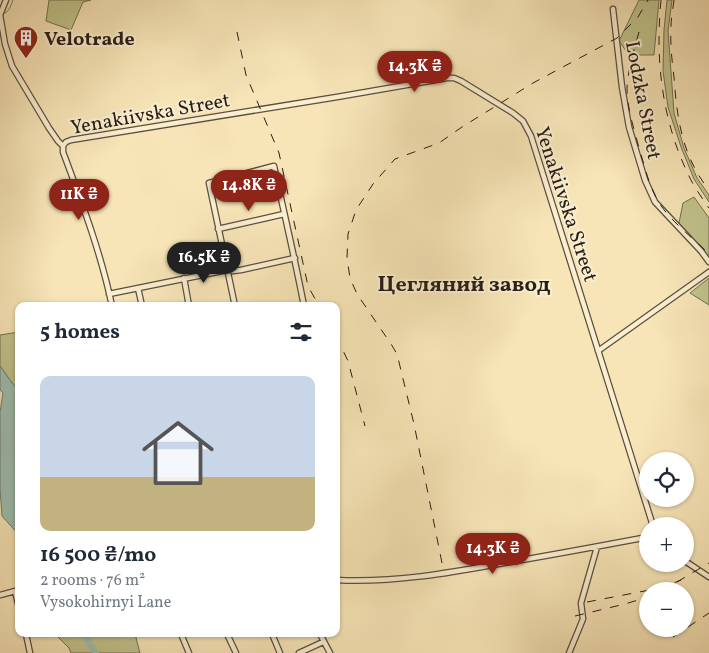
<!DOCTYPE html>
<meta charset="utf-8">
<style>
:root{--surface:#fff;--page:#f6f6f7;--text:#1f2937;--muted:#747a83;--accent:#8f2418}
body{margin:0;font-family:Vollkorn,serif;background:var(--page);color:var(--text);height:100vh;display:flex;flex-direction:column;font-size:19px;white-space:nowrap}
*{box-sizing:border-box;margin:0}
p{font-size:16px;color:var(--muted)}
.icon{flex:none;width:28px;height:28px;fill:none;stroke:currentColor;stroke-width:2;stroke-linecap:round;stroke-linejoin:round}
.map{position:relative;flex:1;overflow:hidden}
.details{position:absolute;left:15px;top:302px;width:325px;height:335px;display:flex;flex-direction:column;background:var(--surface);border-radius:10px;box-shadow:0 1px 4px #0004}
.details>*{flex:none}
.controls{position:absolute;left:639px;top:452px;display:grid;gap:10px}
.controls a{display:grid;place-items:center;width:55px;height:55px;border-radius:50%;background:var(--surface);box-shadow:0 1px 4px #0004;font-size:25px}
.price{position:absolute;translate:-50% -42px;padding:0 11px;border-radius:18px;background:var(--accent);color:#fff;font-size:16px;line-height:32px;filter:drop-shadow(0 1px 2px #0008)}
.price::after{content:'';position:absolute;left:50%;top:30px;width:15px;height:11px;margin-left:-8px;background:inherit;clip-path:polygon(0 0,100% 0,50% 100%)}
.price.on{background:#222;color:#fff}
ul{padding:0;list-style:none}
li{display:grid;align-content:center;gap:10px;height:265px;padding:0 25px}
li span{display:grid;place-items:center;height:155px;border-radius:10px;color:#555}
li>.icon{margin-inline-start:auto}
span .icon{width:90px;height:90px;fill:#fffc;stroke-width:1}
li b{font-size:21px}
h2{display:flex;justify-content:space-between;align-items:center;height:60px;padding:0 25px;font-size:21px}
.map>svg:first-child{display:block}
</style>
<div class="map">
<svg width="709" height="653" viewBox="0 0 709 653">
<rect width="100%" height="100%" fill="#f7e5b7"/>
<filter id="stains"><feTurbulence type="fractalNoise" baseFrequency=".004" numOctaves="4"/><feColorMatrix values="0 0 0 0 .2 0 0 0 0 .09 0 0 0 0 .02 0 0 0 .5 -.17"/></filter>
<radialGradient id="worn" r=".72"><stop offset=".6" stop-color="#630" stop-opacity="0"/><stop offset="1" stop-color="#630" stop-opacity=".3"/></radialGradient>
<path fill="#c1c38c" stroke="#747050" d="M49,0H91L83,2L71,30L46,21Z
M639,0H659L654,55H629L619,41Z
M667,0H672L668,31L674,113L684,148L697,178L709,195V202L694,179L681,147L668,107L663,71L664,30Z
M694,197L709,218V257L679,223L683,203Z
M709,278V305L690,293Z
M19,332V390L12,383L0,366V335Z
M55,634H135L140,653H71L69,648Z"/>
<path fill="#9dbfb2" stroke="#6e7e73" d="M0,366L12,383L19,390V535L2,516L0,489V412L3,393L0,390Z"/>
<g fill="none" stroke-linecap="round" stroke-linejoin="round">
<path stroke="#6e7e73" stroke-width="1" d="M2,14C10,12 10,7 13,0"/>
<path stroke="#9dbfb2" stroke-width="6" d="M85,634L90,645L96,653"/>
<defs>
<path id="minor" d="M613,9L622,87L629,127L645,180L655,202L701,251L709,262
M0,15L5,44L12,66L49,128L58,141L63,146
M0,15L6,0
M63,146L66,142L71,140L337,97L447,78H454L461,81L513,113L523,121L531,136L653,526
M63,146V152C82,203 101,253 112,306
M218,229L284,214
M184,278L189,306
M138,288L142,306
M109,294L227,270L233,271L241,270L295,258
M235,306L209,183L274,166C284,213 295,259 304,306
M598,351L709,272
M685,561L709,577
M336,580C393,583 449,573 504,563C552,555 600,546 648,537
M15,591L19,608
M0,595L19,590
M26,634L30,653
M181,634L189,653
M227,634L236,653
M272,634L280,653
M320,634L330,653
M299,653L323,642
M569,653L583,619L581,603L597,547"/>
</defs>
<use href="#minor" stroke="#5b4f3e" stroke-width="7"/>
<use href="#minor" stroke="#faeed0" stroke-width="4.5"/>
<path stroke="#271d15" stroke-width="1" stroke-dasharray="9 9" stroke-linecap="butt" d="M661,0C655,60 662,121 689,176C694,187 702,198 709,208
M674,0C673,9 671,18 671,27C670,44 672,61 674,77C677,119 682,156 709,190
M237,32L246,75L279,153L308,286L319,306
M639,32C634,50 628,69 627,88C627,109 634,128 639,148C646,170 650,193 665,211C678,227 695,240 709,254
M336,336L348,361L365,426
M442,563L414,424L397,354L391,344L357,294L350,278L347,258L348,234L356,210L373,184L395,159L439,143L462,127L533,83L617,38L638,17L648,0
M677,582L709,563
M587,602L655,589L664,587L681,580
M575,616L625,604L648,597
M673,637L709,613"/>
</g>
<defs>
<symbol id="building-pin" viewBox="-11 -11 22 30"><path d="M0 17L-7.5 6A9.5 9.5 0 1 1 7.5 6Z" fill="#8f2418" stroke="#faeed0"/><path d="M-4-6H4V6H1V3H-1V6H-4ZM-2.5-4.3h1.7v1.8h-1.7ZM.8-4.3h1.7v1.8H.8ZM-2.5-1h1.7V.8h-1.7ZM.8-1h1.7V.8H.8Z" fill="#fff"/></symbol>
</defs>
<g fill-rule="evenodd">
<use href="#building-pin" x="12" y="24" width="28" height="38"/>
</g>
<g text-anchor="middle" stroke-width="4" stroke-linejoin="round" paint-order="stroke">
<g font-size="20" font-weight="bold" fill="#271d15" stroke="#faeed0" text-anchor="start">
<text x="44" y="45">Velotrade</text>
</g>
<g font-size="20" fill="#271d15" stroke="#faeed0">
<text transform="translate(644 100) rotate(79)" y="7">Lodzka Street</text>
<text transform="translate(150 113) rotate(-10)" y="7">Yenakiivska Street</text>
<text transform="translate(567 204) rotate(72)" y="7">Yenakiivska Street</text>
</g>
<g font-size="22" font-weight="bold" fill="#271d15" stroke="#faeed0">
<text x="464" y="291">Цегляний завод</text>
</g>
</g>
<rect width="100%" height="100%" filter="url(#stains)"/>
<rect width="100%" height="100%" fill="url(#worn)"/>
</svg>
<div class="controls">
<a><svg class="icon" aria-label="locate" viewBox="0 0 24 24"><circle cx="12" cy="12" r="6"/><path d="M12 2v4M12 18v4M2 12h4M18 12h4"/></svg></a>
<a>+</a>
<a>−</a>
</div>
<b class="price" style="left:415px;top:93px">14.3K ₴</b>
<b class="price" style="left:249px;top:212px">14.8K ₴</b>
<b class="price" style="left:79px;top:221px">11K ₴</b>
<b class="price on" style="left:204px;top:284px">16.5K ₴</b>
<b class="price" style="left:493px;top:575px">14.3K ₴</b>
<section class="details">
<h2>5 homes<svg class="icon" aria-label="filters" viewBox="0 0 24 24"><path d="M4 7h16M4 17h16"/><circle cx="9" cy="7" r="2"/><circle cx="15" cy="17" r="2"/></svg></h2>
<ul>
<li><span style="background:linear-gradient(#c9d6e8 65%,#c2b280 0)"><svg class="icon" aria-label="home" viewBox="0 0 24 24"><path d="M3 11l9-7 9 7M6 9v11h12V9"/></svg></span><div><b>16 500 ₴/mo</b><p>2 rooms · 76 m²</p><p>Vysokohirnyi Lane</p></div></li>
</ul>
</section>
</div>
